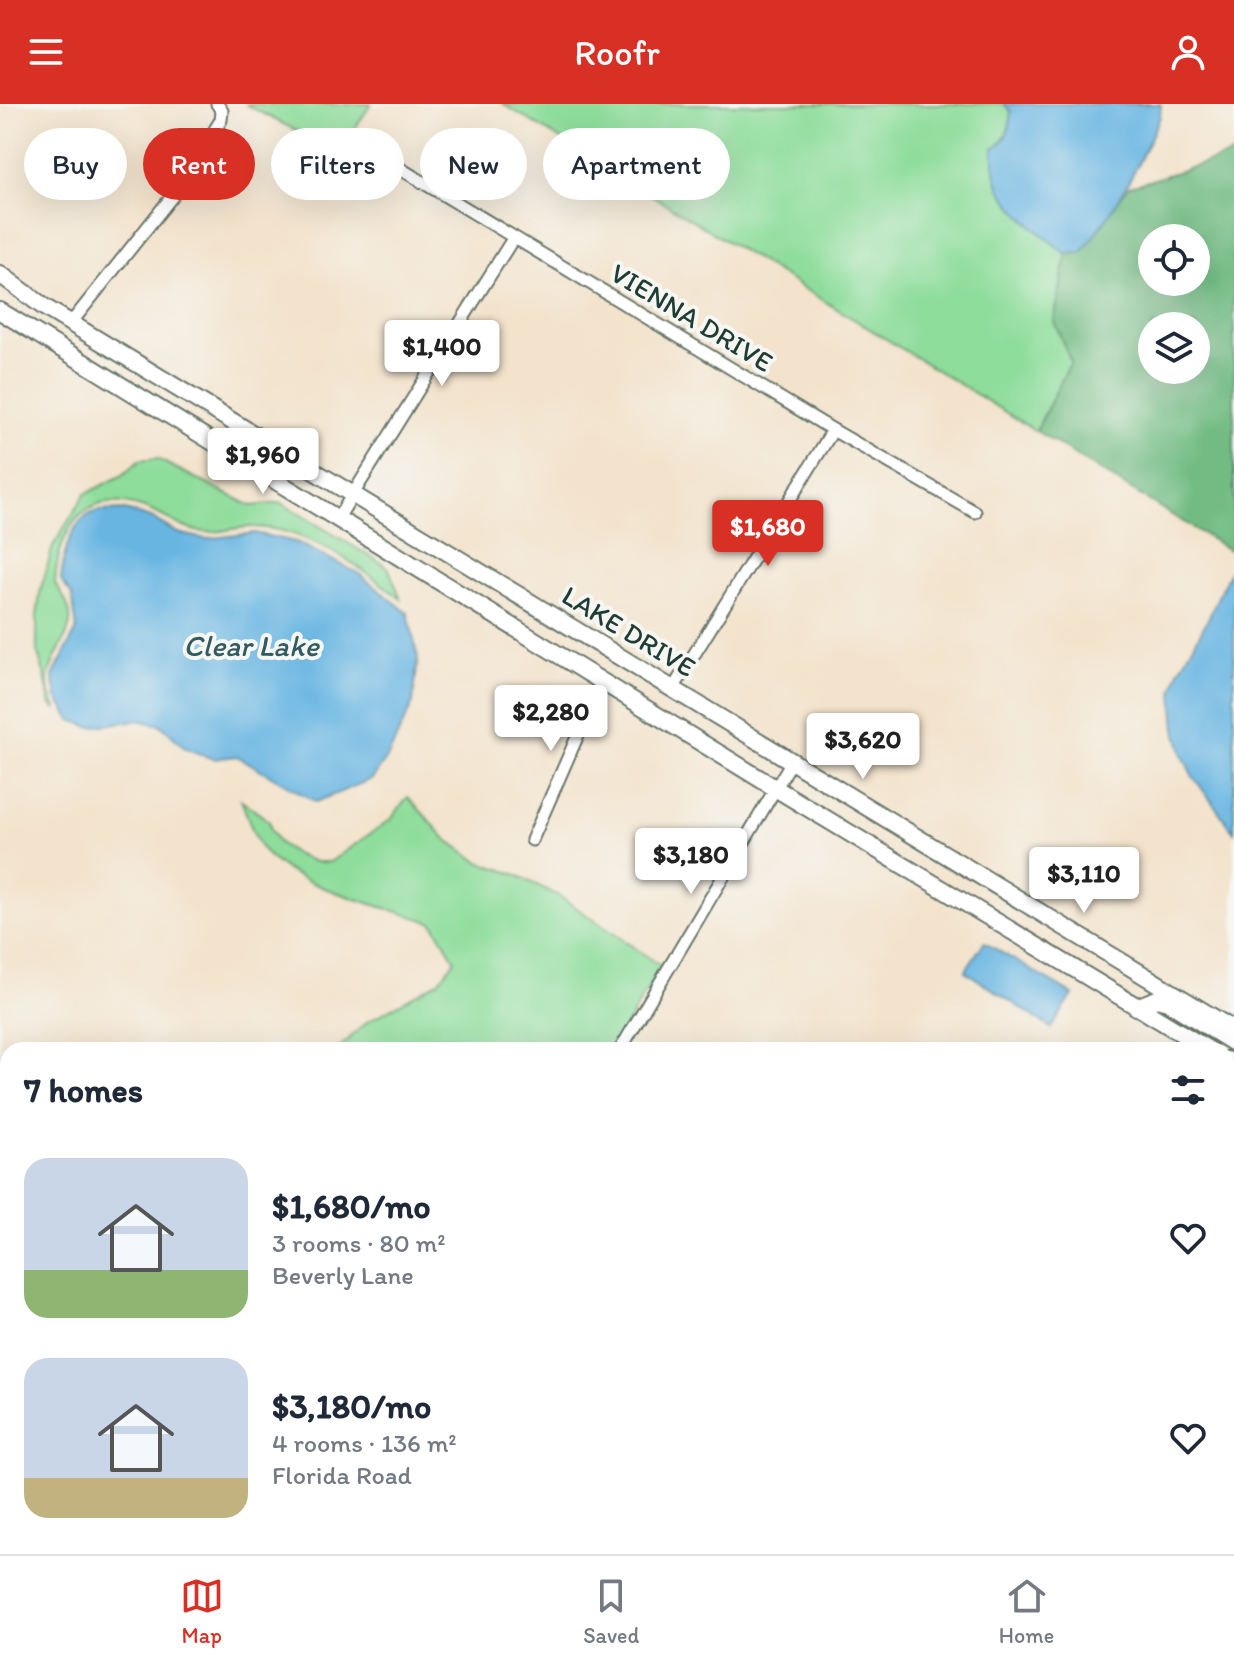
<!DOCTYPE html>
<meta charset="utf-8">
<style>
:root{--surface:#fff;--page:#f6f6f7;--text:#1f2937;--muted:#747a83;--line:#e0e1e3;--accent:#d93025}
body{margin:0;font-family:Itim,sans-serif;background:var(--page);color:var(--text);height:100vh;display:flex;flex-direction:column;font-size:30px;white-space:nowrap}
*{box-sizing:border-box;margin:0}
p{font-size:26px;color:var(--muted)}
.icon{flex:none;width:44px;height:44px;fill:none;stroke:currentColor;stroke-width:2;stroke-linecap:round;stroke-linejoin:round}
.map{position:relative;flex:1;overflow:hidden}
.panel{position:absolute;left:0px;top:938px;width:1234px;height:512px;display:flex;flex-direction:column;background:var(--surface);border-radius:24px 24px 0 0;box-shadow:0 8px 32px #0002}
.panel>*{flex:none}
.guide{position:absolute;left:24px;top:24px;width:800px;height:72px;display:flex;gap:16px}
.tools{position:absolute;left:1138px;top:120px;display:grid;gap:16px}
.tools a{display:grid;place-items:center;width:72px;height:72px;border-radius:50%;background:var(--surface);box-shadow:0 8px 32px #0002;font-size:40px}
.price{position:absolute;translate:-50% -68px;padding:0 18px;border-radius:8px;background:#fff;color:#222;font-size:26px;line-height:52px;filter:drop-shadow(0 2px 4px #0008)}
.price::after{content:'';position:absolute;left:50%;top:48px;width:24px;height:18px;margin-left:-12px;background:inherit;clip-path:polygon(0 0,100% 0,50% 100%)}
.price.selected{background:var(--accent);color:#fff}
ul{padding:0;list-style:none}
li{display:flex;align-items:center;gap:24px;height:200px;padding:0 24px}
li span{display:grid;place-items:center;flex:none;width:224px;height:160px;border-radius:24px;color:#555}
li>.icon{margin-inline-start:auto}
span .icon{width:96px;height:96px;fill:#fffc;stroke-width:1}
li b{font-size:34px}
h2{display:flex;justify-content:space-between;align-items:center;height:96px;padding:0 24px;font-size:34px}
.chip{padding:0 28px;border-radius:36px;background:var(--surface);box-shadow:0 8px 32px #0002;font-size:28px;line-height:72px}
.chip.selected{background:var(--accent);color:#fff}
header{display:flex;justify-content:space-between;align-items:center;height:104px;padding:0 24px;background:var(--accent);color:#fff;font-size:36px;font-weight:600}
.tabs{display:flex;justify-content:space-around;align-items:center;height:112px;border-top:2px solid var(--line);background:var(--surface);font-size:22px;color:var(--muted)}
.tabs a{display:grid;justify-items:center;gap:4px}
.tabs .selected{color:var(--accent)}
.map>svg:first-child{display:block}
</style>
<header><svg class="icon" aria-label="menu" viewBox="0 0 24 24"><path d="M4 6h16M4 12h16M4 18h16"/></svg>Roofr<svg class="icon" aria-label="person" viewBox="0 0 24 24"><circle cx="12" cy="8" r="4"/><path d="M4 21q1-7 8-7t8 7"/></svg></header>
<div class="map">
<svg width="1234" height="1450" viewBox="0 0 1234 1450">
<rect width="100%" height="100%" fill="#f6f6f2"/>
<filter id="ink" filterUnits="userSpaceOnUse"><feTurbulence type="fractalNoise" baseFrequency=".0125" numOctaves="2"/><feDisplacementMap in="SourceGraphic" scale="16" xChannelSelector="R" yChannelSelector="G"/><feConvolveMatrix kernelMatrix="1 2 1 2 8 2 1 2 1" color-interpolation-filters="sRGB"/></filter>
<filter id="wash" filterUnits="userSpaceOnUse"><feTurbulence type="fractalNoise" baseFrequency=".006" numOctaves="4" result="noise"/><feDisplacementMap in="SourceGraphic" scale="32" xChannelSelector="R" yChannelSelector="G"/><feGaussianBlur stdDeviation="1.8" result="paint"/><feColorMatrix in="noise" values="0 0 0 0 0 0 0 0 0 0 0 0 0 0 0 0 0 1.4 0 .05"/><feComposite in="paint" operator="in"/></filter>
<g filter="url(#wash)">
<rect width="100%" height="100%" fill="#f3e3cc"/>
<path fill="#8edd9b" stroke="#568d68" stroke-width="2" d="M245,0H371L339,49Z
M503,0H1004L1011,7L1010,22L1001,40L998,79C1018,107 1039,129 1067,150L1054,217L1071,258L1036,327Z
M157,355L251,402L281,399L388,463L401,495C360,462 309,425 254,423C238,422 221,429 205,428C185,427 172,416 154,408C89,380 59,418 55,480C86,521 62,530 49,569C45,580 52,596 57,606L50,600L45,572L37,547V512L40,489L53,442L85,390L123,371L139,357Z
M408,693L446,735L479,758L515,770L559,792L661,862L612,946H337L367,918L439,877L455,856L433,819C389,803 285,782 260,742C252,728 247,711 241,696L269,717L271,726L279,739L297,751L315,758H330L391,715Z
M785,1442H905L900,1450H797Z"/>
<path fill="#72bc83" stroke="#487c5c" stroke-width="2" fill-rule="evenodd" d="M1234,50V444L1232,448L1036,327L1071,258L1054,217L1067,150L1082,148L1128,83ZM1152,134H1196V178H1152ZM1152,222H1196V266H1152Z"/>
<path fill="#68b5e2" stroke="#44798b" stroke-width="2" d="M1004,0H1161L1160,13C1136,65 1119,102 1082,148L1067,150C1046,135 1004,101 997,76C994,66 994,54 993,44C1008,38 1010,22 1011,7Z
M125,406L151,414L178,429L205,435L254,429L296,438L358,469L408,509L418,554L413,599L388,652L372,675L316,698L237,652L213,655L185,644L161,621L138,616L90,623L71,616L57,594L53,572L77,525L72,491L61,477C63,453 69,413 99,407C107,406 117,407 125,406Z
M1234,458V728L1192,671L1183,652L1176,626L1173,587L1178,569L1207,517Z
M984,838L1073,891L1051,924L965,867Z
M491,1442H600L596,1450H504Z"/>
</g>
<g filter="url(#ink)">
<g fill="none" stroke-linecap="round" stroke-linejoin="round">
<defs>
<path id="street" d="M386,56L833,326L975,408
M71,219L178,85L221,16L222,7L217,0
M338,414L514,133
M674,583L833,326
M532,736L602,576
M620,946L792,657
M0,978L8,983
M1226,1022L1234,1008
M0,1195L8,1182
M1226,1362L1234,1346
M764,1442L777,1450
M171,1450L176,1442
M1166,1450L1170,1442"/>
<path id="secondary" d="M0,170L44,203L1234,926
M0,207L775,684L1209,946
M1136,903L1157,895L1168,898L1234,939
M1226,956L1234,961"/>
</defs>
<use href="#street" stroke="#697769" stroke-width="15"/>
<use href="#secondary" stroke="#697769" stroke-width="20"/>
<use href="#street" stroke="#fff" stroke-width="11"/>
<use href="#secondary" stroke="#fff" stroke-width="16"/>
</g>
</g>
<g text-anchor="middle" stroke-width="8" stroke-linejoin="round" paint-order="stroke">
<g font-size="28" fill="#1f3d34" stroke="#f6f6f2">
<text transform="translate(692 213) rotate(31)" y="10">VIENNA DRIVE</text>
<text transform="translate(629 527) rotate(31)" y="10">LAKE DRIVE</text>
</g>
<g font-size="30" font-style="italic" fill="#315b60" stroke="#f6f6f2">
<text x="251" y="552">Clear Lake</text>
</g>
</g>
</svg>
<div class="tools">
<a><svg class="icon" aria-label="locate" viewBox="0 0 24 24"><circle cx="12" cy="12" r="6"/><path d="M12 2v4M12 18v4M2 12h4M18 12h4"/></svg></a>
<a><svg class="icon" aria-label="layers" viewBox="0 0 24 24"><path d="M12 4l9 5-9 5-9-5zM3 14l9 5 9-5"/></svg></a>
</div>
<b class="price" style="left:442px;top:284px">$1,400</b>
<b class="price" style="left:263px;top:392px">$1,960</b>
<b class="price selected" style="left:768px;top:464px">$1,680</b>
<b class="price" style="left:551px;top:649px">$2,280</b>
<b class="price" style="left:863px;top:677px">$3,620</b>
<b class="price" style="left:691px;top:792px">$3,180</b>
<b class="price" style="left:1084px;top:811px">$3,110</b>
<div class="guide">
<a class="chip">Buy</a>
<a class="chip selected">Rent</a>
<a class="chip">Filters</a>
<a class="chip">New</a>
<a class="chip">Apartment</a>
</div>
<section class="panel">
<h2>7 homes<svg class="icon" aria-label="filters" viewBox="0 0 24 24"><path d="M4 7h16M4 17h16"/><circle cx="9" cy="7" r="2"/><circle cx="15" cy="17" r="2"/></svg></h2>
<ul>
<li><span style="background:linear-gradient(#c9d6e8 70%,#8fb573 0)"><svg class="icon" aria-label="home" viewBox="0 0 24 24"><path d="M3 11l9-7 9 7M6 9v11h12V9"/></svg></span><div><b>$1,680/mo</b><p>3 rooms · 80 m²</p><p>Beverly Lane</p></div><svg class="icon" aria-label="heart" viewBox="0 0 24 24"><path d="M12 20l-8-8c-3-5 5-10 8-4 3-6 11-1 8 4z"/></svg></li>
<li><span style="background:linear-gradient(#c9d6e8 75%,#c2b280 0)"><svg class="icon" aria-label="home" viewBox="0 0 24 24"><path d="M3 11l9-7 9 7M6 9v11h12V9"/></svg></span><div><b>$3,180/mo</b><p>4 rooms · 136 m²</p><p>Florida Road</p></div><svg class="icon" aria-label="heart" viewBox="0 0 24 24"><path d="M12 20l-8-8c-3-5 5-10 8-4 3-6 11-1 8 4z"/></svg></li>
</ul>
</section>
</div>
<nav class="tabs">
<a class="selected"><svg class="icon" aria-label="map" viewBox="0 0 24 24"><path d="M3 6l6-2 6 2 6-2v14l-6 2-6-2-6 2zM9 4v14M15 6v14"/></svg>Map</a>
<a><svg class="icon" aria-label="saved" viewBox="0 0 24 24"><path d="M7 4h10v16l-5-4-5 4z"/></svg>Saved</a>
<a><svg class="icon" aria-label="home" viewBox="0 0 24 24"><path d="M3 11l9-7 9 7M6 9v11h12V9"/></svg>Home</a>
</nav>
